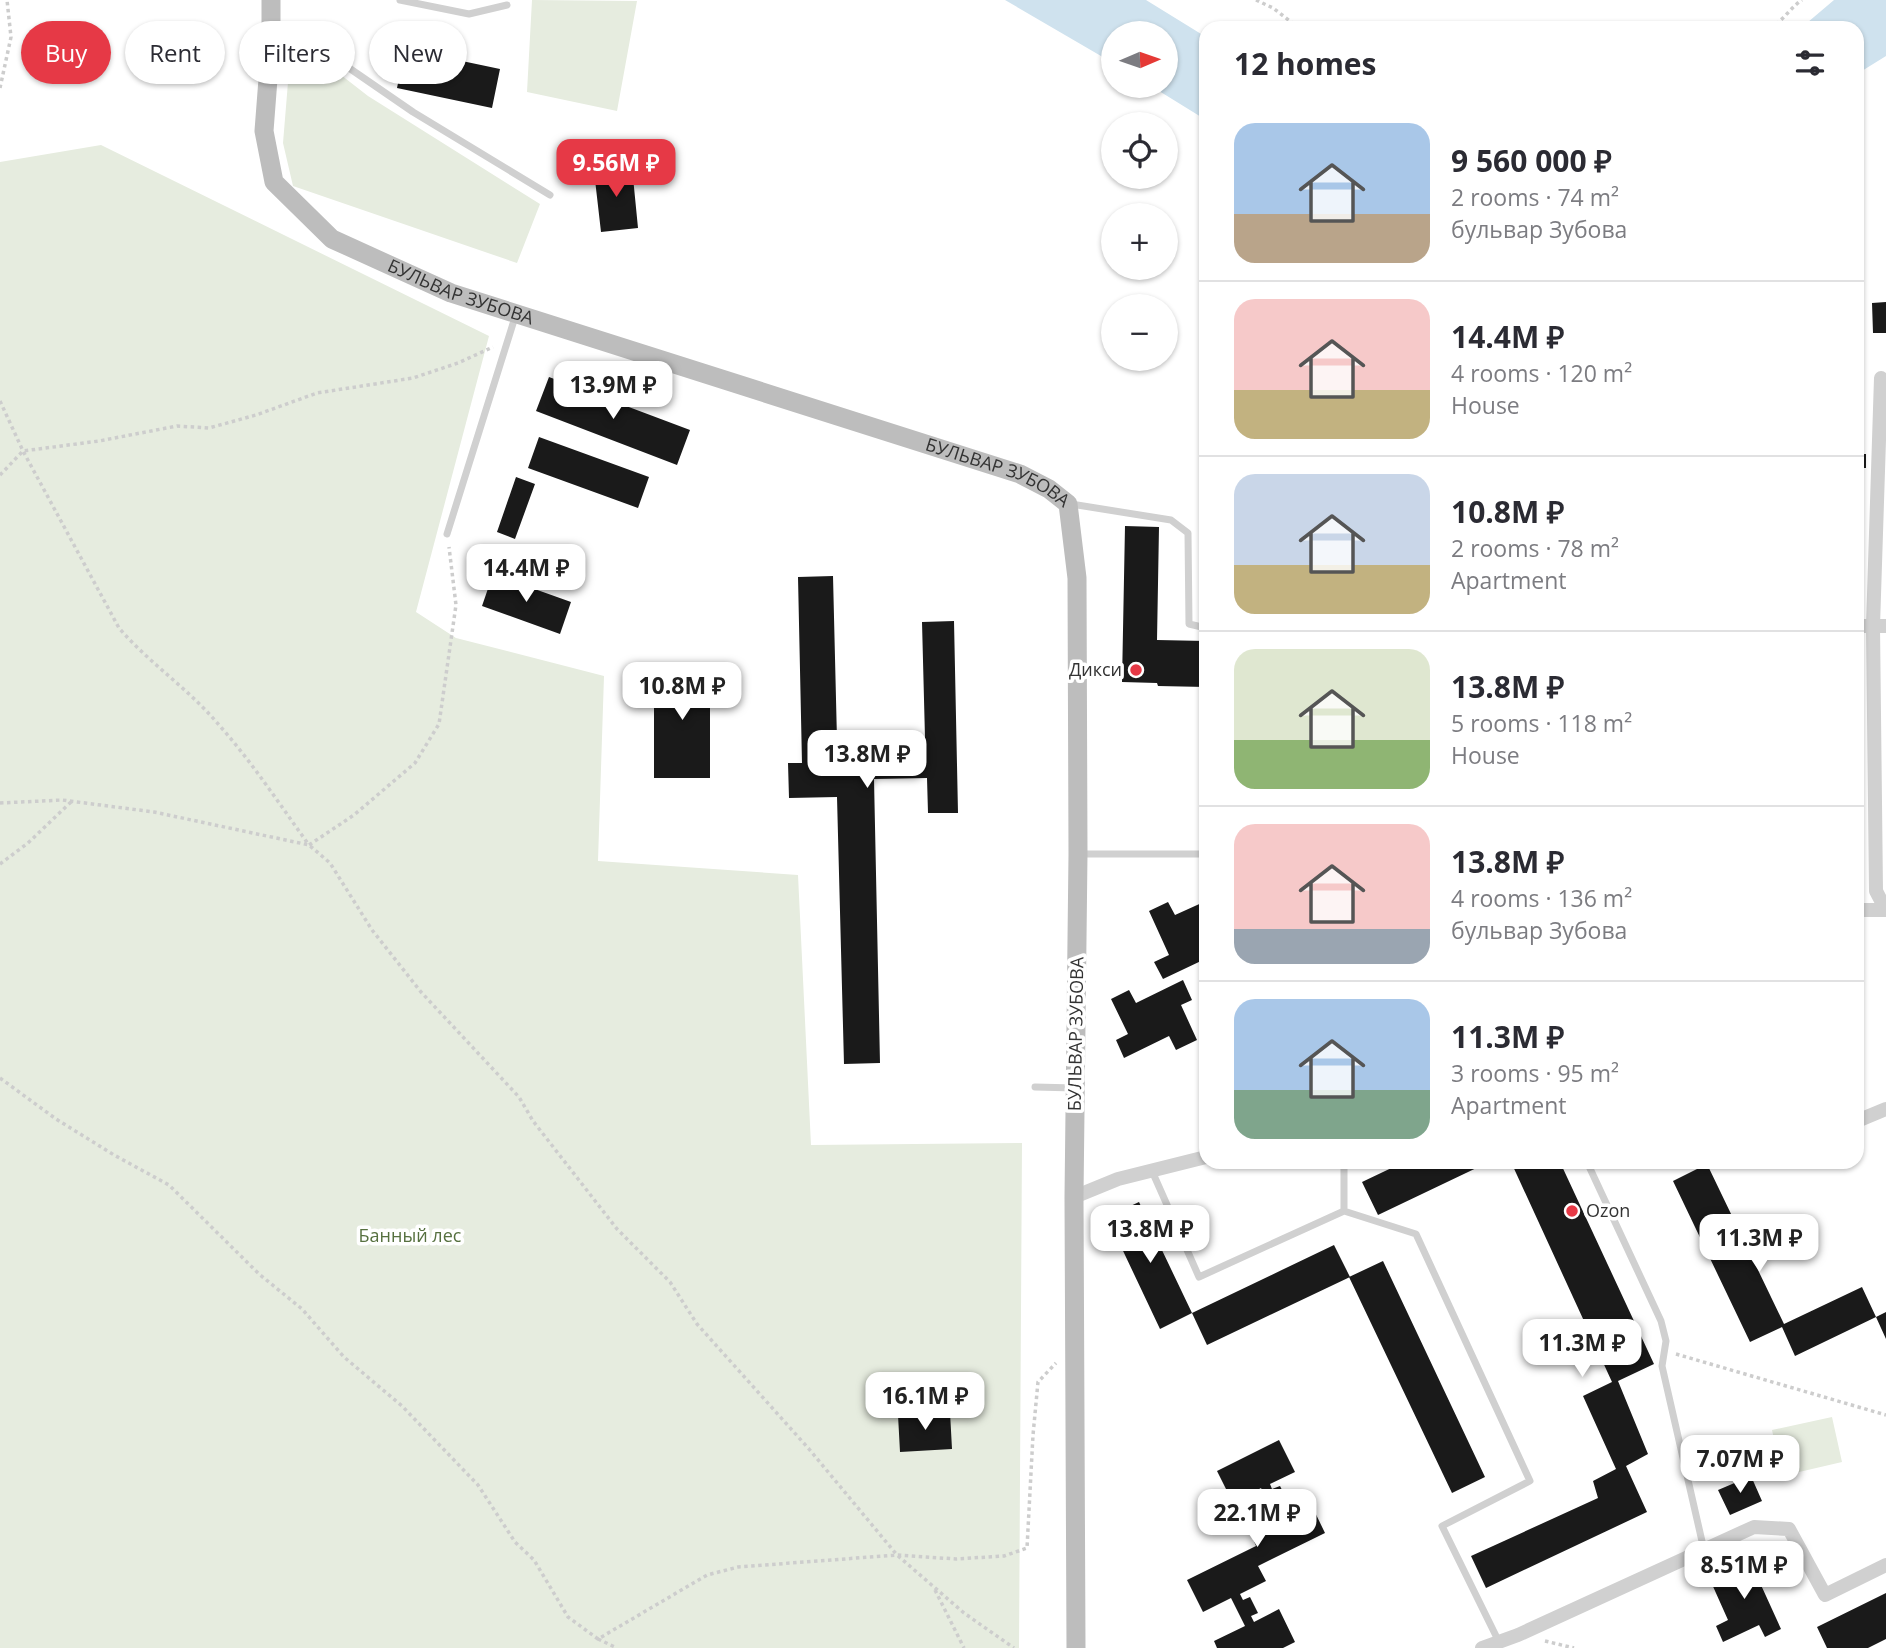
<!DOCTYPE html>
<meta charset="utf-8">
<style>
:root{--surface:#fff;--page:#f2f2f3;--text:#2b2b33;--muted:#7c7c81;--line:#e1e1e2;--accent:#e63946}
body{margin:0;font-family:"Open Sans",sans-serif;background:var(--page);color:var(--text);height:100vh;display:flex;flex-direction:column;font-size:26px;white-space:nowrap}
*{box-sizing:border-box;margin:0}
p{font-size:23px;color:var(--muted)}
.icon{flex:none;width:38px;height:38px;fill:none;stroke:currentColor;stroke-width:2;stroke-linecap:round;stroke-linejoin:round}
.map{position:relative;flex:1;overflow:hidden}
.sheet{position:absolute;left:1199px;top:21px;width:665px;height:1148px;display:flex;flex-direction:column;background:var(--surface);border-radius:21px;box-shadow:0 2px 5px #0004}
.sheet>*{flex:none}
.hud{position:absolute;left:21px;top:21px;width:665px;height:63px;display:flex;gap:14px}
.needle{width:46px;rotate:88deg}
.controls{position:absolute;left:1101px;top:21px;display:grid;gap:14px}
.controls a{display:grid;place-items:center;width:77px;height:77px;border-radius:50%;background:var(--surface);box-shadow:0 2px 5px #0004;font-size:35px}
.price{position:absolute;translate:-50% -60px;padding:0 16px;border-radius:14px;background:#fff;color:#222;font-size:23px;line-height:46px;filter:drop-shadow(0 2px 4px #0008)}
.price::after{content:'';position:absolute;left:50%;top:42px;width:21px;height:16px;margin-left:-10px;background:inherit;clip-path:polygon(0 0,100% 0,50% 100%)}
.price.on{background:var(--accent);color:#fff}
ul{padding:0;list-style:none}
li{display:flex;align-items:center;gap:21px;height:175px;padding:0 35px}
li+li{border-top:2px solid var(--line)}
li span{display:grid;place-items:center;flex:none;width:196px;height:140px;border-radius:21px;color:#555}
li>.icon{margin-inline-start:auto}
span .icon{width:84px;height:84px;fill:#fffc;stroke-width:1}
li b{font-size:30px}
h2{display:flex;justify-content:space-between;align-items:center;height:84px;padding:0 35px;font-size:30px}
.pill{padding:0 24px;border-radius:32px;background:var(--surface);box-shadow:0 2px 5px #0004;font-size:24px;line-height:63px}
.pill.on{background:var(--accent);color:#fff}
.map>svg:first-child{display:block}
</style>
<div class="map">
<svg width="1886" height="1648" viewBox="0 0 1886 1648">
<rect width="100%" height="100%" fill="#fff"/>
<path fill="#e6ecdf" d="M532,0L637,1L617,111L527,92Z
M290,58L332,68L368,96L540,204L517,263L293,186L283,143Z
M101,145L489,336L416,612L456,638L604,676L598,861L798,875L811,1145L1022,1143L1019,1648H0V162Z
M1832,1417L1842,1462L1782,1476L1772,1430Z"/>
<path fill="#cfe2ee" d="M1005,0H1146L1206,37V120L1151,86H1166V33H1113V63Z
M1834,0H1886V56L1857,74V28H1801Z"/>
<path fill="#1a1a1a" d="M405,49L500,69L492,108L397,88Z
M632,167L638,228L601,232L594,171Z
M1886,302V333H1873L1872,303Z
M549,377L690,430L677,465L536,411Z
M539,437L649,477L638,508L528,468Z
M1857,454H1866V468H1857Z
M516,477L535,484L515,539L497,532Z
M1125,526L1159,527L1157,640L1206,641V687L1158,686L1157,683L1122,682Z
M493,574L571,602L560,634L482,606Z
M833,576L837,740L925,738L922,622L954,621L958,813H928L927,778L874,779L880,1063L844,1064L837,797L789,798L788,763H802L798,577Z
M654,667H710V778H654Z
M1206,901V921L1201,923L1206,932V972L1201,961L1163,979L1154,962L1169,955L1149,911L1168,902L1175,915Z
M1183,980L1192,1000L1181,1005L1197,1040L1176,1050L1169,1036L1124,1058L1116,1040L1128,1034L1111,999L1129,990L1136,1003Z
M1404,1162H1489L1378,1215L1362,1182Z
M1511,1162H1560L1654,1364L1618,1381L1648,1454L1626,1466L1647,1512L1486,1588L1471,1556L1598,1498L1593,1481L1616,1469L1583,1396L1612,1382Z
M1707,1164L1784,1324L1862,1287L1876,1317L1795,1356L1782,1327L1750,1342L1673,1181Z
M1139,1202L1192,1313L1160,1329L1107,1217Z
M1334,1245L1350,1277L1207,1345L1192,1313Z
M1383,1261L1485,1477L1452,1493L1349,1277Z
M1886,1312V1339L1876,1317Z
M950,1412L952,1449L900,1452L898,1415Z
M1279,1440L1295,1472L1270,1484L1272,1489L1280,1486L1288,1502L1280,1506L1283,1513L1309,1500L1325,1533L1258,1566L1266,1581L1240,1594L1243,1600L1250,1597L1258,1613L1251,1616L1254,1622L1279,1609L1295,1642L1283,1648H1217L1214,1641L1245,1626L1231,1598L1203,1612L1187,1580L1256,1546L1249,1530L1275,1517L1261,1488L1233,1503L1217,1471Z
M1751,1476L1762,1501L1730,1515L1718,1490Z
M1766,1561L1774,1579L1761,1585L1781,1629L1765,1637L1759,1625L1723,1642L1716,1626L1728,1620L1707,1573L1722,1566L1728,1578Z
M1886,1593V1639L1868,1648H1827L1817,1627Z"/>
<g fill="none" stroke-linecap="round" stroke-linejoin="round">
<path stroke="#cdcdcd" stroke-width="3.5" stroke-dasharray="3.5 3.5" stroke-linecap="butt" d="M1256,0L1273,8L1299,28
M1770,28C1783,21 1790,8 1802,0
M0,88L11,37L7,0
M0,401L23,451L119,628C150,664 189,689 219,725C252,762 280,805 309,845L354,815L415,763L439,724L456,605L449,547
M0,475L23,451L99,441L177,426L209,428L256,415L317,393L413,378L458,363L493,347
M0,803L62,800L154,812L309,845L330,863L372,930L421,992L519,1097L533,1121L617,1229L670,1282L697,1324L809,1449L897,1555L964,1613L1014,1648
M0,864L28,843L72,801
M0,1078L56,1119L114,1155L169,1185L259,1274L302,1309L344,1357L402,1406L478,1485L515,1542L534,1560L568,1617L598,1639L707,1575L738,1567L897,1555L956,1559L1004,1556L1027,1548L1033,1435L1038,1382L1056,1363
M1676,1354L1886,1415
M935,1590L964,1648
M598,1639L617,1648
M1545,1641L1574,1648"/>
<path stroke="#d0d0d0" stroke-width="7" d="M400,0L469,14L507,5
M274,52L304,37L413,112L550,195
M1071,504L1171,520L1188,533L1189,624L1206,628
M447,534L516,314
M1078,854H1206
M1035,1087L1075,1088
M1587,1162L1661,1321L1666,1341L1662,1366L1704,1550
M1152,1171L1199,1277L1344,1211V1162
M1344,1211L1416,1234L1530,1481L1442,1526L1499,1642"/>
<path stroke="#d0d0d0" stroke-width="14" d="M1857,626H1886
M1857,910H1886L1876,891L1873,626L1881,378
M1857,1121L1886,1109
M1074,1197L1118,1179L1206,1157
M1482,1648L1518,1635L1754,1527L1789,1529L1825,1595L1886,1565"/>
<path stroke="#bdbdbd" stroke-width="19" id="s1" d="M271,0V40L264,131L274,182L332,239L451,293L1020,474L1049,489L1068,504L1077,578L1078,854L1074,1197L1076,1648"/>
</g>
<g fill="#e63946" stroke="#fff" stroke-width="2.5">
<circle cx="1136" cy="670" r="7"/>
<circle cx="1572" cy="1211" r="7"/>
</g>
<g text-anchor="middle" stroke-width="7" stroke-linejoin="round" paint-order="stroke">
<g font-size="18" fill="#333" stroke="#fff">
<text dy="6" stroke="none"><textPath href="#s1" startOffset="404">БУЛЬВАР ЗУБОВА</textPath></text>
<text dy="6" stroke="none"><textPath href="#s1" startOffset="971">БУЛЬВАР ЗУБОВА</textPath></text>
<text transform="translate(1076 1034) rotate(-89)" y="6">БУЛЬВАР ЗУБОВА</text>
</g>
<g font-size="18" fill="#333" stroke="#fff" text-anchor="end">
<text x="1122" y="676">Дикси</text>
<text x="1586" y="1217" text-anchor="start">Ozon</text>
</g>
<g font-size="18" fill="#56703f" stroke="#fff">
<text x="410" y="1242">Банный лес</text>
</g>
</g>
</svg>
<div class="controls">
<a><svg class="needle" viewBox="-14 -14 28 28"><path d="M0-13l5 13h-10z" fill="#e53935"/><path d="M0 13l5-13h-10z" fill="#7c7c81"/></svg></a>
<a><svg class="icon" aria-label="locate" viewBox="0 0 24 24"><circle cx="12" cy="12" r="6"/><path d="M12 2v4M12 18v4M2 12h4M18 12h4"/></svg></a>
<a>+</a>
<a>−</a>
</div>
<b class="price on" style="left:616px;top:199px">9.56M ₽</b>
<b class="price" style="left:613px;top:421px">13.9M ₽</b>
<b class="price" style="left:526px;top:604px">14.4M ₽</b>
<b class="price" style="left:682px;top:722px">10.8M ₽</b>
<b class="price" style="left:867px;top:790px">13.8M ₽</b>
<b class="price" style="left:1150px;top:1265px">13.8M ₽</b>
<b class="price" style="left:1759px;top:1274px">11.3M ₽</b>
<b class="price" style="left:1582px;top:1379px">11.3M ₽</b>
<b class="price" style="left:925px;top:1432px">16.1M ₽</b>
<b class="price" style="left:1740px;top:1495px">7.07M ₽</b>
<b class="price" style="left:1257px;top:1549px">22.1M ₽</b>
<b class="price" style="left:1744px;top:1601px">8.51M ₽</b>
<div class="hud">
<a class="pill on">Buy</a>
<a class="pill">Rent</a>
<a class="pill">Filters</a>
<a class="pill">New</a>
</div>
<section class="sheet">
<h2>12 homes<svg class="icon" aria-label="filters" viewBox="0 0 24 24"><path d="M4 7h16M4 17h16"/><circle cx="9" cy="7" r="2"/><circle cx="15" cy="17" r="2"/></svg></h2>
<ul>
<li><span style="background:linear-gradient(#a9c7e8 65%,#b9a48a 0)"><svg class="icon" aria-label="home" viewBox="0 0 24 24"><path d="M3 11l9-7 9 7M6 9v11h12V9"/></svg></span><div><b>9 560 000 ₽</b><p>2 rooms · 74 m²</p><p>бульвар Зубова</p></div></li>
<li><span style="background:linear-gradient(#f6c9c9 65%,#c2b280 0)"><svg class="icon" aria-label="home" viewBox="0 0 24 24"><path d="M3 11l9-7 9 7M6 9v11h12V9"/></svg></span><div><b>14.4M ₽</b><p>4 rooms · 120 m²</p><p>House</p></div></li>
<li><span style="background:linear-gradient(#c9d6e8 65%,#c2b280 0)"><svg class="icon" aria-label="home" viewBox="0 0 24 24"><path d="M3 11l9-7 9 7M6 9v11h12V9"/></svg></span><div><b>10.8M ₽</b><p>2 rooms · 78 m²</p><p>Apartment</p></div></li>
<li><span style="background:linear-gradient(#dfe7d0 65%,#8fb573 0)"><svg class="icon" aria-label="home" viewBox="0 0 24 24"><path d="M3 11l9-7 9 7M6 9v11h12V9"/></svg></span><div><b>13.8M ₽</b><p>5 rooms · 118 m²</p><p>House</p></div></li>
<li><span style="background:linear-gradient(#f6c9c9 75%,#9aa5b1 0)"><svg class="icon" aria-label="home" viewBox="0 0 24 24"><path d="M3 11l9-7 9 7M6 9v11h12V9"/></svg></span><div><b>13.8M ₽</b><p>4 rooms · 136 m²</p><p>бульвар Зубова</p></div></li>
<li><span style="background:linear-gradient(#a9c7e8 65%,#7fa58c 0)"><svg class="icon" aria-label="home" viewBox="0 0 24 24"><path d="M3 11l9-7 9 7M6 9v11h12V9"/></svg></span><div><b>11.3M ₽</b><p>3 rooms · 95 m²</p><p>Apartment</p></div></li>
</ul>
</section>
</div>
